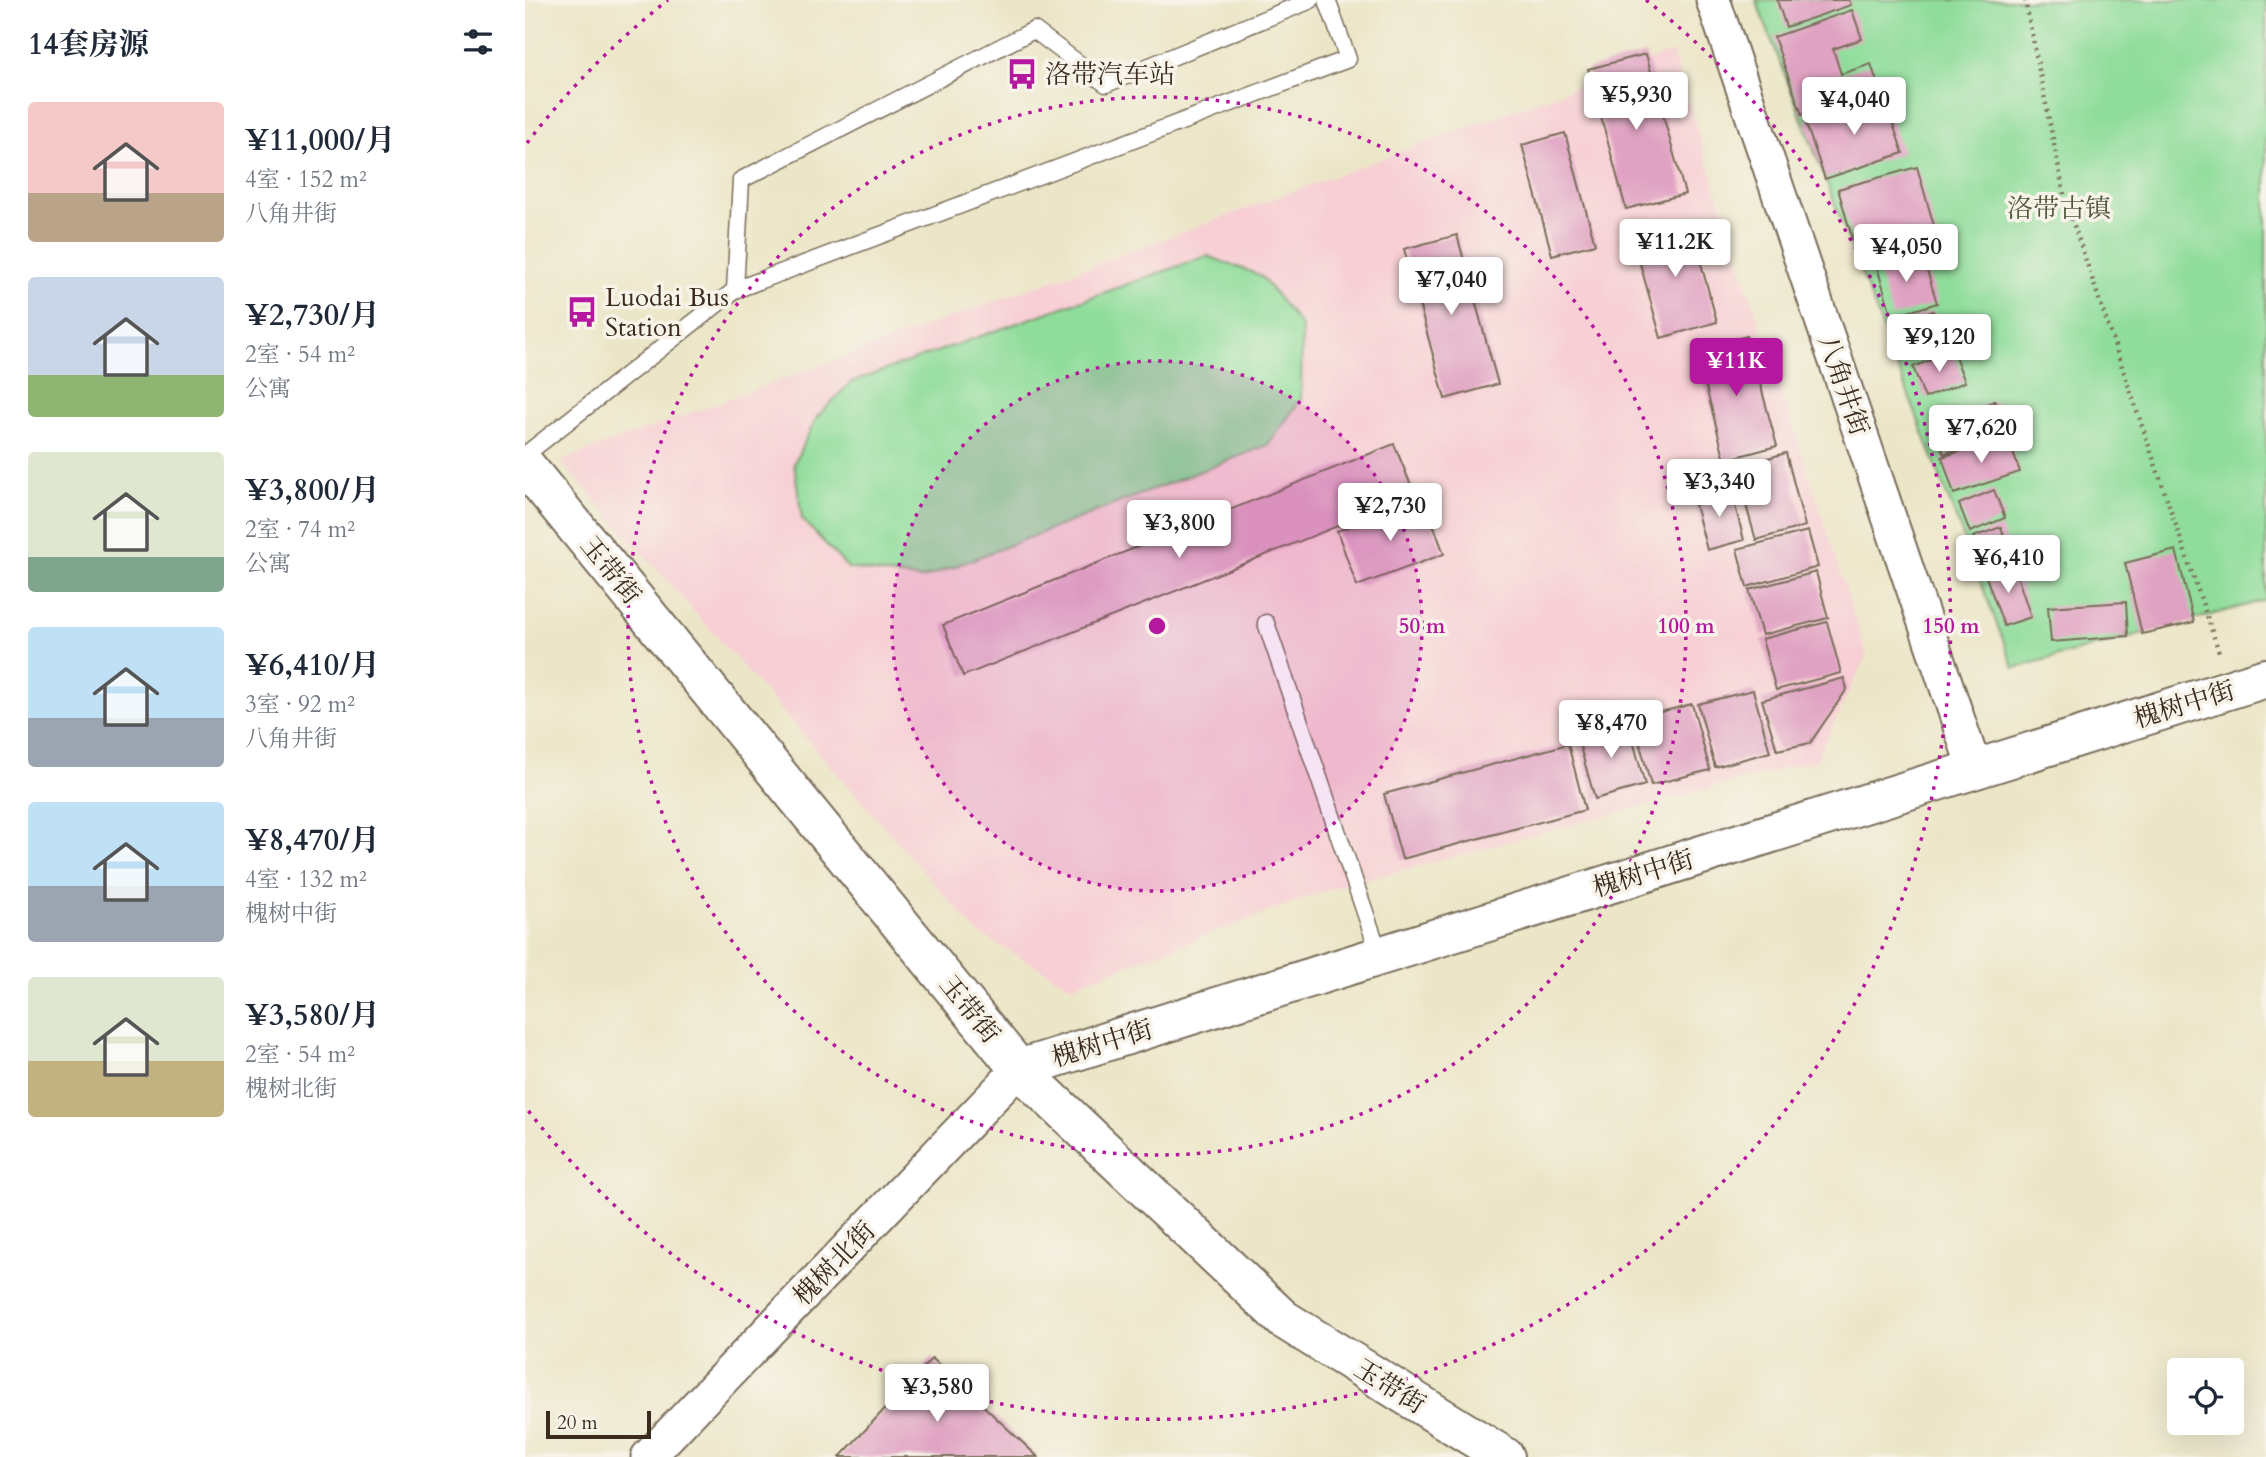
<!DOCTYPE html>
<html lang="zh">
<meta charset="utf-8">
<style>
:root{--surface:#fff;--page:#f2f2f3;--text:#1f2937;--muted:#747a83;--accent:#b5179e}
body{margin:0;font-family:Cardo,"Noto Serif SC",serif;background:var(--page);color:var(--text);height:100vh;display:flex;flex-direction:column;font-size:26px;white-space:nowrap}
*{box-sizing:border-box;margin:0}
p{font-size:23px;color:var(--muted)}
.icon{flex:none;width:38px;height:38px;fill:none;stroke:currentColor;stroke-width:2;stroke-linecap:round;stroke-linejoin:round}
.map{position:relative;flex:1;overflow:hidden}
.drawer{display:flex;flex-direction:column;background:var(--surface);width:525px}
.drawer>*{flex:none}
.controls{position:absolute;left:1642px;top:1358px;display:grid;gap:14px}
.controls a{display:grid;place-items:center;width:77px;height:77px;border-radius:7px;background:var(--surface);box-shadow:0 7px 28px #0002;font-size:35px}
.scale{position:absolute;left:21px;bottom:18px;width:105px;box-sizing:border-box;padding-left:7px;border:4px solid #3b2a1e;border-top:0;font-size:19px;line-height:24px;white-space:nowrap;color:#3b2a1e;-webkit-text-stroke:5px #f7f3e8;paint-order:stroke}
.price{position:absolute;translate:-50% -60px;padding:0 16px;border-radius:7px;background:#fff;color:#222;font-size:23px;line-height:46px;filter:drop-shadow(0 2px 4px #0008)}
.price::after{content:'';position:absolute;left:50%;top:42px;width:21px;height:16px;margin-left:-10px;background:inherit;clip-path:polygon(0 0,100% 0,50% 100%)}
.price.active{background:var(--accent);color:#fff}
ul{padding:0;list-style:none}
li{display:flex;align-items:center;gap:21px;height:175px;padding:0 28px}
li span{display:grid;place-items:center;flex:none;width:196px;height:140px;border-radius:7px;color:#555}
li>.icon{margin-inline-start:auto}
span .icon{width:84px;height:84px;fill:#fffc;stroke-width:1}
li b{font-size:30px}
h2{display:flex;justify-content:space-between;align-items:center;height:84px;padding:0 28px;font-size:30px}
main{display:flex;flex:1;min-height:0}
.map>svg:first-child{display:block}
</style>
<main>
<section class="drawer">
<h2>14套房源<svg class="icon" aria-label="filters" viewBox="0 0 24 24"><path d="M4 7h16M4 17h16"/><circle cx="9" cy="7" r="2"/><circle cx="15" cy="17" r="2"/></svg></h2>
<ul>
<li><span style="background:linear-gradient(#f6c9c9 65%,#b9a48a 0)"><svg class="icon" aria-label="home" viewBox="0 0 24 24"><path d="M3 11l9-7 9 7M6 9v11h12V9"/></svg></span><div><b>¥11,000/月</b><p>4室 · 152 m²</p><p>八角井街</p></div></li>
<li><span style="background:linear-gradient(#c9d6e8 70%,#8fb573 0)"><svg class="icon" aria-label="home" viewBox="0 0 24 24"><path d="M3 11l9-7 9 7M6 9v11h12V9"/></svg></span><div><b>¥2,730/月</b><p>2室 · 54 m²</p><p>公寓</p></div></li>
<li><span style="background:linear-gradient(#dfe7d0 75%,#7fa58c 0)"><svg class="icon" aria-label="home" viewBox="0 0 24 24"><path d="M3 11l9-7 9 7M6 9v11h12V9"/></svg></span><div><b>¥3,800/月</b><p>2室 · 74 m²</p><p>公寓</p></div></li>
<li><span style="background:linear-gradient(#bfe0f5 65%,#9aa5b1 0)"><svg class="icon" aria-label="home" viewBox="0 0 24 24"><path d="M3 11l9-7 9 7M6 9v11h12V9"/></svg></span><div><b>¥6,410/月</b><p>3室 · 92 m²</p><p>八角井街</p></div></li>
<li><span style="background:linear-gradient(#bfe0f5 60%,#9aa5b1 0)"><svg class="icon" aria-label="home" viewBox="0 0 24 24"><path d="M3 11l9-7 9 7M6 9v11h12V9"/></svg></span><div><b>¥8,470/月</b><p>4室 · 132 m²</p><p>槐树中街</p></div></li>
<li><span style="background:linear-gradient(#dfe7d0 60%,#c2b280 0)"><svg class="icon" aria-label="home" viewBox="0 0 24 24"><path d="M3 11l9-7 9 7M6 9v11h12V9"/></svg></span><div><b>¥3,580/月</b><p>2室 · 54 m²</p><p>槐树北街</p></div></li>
</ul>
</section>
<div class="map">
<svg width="1741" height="1457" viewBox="0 0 1741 1457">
<rect width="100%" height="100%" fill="#f7f3e8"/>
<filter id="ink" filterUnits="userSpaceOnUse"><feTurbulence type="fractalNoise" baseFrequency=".0143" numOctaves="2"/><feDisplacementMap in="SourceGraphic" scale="14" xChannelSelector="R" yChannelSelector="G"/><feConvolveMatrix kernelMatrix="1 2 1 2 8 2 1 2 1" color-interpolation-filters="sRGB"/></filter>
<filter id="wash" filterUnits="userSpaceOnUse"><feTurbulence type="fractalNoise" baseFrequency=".00686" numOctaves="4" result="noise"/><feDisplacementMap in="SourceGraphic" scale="28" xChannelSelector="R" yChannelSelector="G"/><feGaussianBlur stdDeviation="1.57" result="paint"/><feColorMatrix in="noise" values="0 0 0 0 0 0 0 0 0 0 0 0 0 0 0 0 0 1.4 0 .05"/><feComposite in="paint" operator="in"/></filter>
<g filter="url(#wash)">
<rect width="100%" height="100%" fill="#ece6c8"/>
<path fill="#f7cfd4" d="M1147,52L1342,656L1291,760L802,890L546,986L453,933L36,461Z"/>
<path fill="#90dd9b" stroke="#66845c" stroke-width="2" d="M1231,0H1741V600L1489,668Z
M682,256L735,275L777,327L776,399L743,445L397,579L323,568L277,519L269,463L292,417L326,382Z"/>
<g id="blocks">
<path fill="#e0a2c2" d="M1252,0H1324L1326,5L1261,27Z
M1327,10L1337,39L1308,49L1316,74L1346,64L1354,88L1277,115L1249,37Z
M1121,54L1160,194L1101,209L1063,69Z
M1358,95L1378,153L1300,179L1280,121Z
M1040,133L1070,244L1027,255L997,145Z
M1392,167L1412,236L1333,258L1313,189Z
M1164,220L1192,322L1136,338L1107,235Z
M932,235L973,384L920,399L879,249Z
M1396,251L1412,303L1367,317L1351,264Z
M1408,311L1420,344L1383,358L1370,325Z
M1222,336L1252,446L1200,460L1171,349Z
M1428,351L1440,382L1400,398L1388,367Z
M1470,401L1482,431L1419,454L1407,424Z
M1482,436L1495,472L1429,494L1417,457Z
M869,444L890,495L438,676L418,625Z
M1261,453L1280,526L1231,540L1210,467Z
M1205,487L1219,540L1182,550L1168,497Z
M1469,490L1480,518L1445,532L1434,504Z
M899,499L919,554L832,586L812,531Z
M1476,527L1486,555L1458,565L1448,537Z
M1283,531L1293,567L1222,587L1212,549Z
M1651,550L1669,622L1617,634L1600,563Z
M1488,564L1506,617L1479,626L1460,574Z
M1291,572L1303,618L1237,635L1224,590Z
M1601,602L1603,636L1526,642L1523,607Z
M1302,622L1316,673L1251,690L1237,639Z
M1319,678L1322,689L1285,743L1252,750L1237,700Z
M1228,690L1245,752L1190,767L1173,704Z
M1167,704L1185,770L1126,785L1108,719Z
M1103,722L1120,785L1070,799L1052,736Z
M1043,744L1060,810L877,859L859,794Z
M407,1358L513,1457H315Z"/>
</g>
</g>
<g filter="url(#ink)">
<use href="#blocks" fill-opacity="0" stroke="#796c5a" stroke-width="2"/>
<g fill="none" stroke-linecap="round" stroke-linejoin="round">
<defs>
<path id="service" d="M210,290L216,180L509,30L581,84L786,0
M0,455L210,290L823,59L802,0
M741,623L855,956"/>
<path id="minor" d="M1188,0L1450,770
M123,1457L494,1069"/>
<path id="tertiary" d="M0,465L494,1069L758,1319L980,1457
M494,1069L1741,678"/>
</defs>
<use href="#service" stroke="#796c5a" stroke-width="19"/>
<use href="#minor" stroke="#796c5a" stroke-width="37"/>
<use href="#tertiary" stroke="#796c5a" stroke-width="42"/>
<path stroke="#796c5a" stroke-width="4.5" stroke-dasharray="2 5" stroke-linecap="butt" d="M1500,0L1540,199L1695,655"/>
<use href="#service" stroke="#fff" stroke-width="16"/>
<use href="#minor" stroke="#fff" stroke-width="33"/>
<use href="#tertiary" stroke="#fff" stroke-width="38"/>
</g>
</g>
<circle cx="632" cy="626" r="265" fill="#b5179e" fill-opacity=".12"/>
<g fill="none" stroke="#b5179e" stroke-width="3.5" stroke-dasharray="3.5 7">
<circle cx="632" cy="626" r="265"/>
<circle cx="632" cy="626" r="529"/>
<path d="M2 143A794 794 0 0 1 143 0M1121 0A794 794 0 1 1 2 1109"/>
</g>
<defs>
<symbol id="bus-bare" viewBox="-9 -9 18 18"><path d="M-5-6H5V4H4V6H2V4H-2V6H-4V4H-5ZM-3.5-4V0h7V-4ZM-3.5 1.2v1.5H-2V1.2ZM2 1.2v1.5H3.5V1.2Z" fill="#b5179e" stroke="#f7f3e8" stroke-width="2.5" paint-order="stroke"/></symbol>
</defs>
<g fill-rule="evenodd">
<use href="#bus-bare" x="475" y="52" width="44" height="44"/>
<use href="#bus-bare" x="35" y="290" width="44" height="44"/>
</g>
<g text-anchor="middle" stroke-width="7" stroke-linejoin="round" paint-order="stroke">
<g font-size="26" fill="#3b2a1e" stroke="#f7f3e8" text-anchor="start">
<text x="520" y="83">洛带汽车站</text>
<text x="80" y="306">Luodai Bus<tspan x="80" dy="30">Station</tspan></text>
</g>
<g font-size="26" fill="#50573d" stroke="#f7f3e8">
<text x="1534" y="217">洛带古镇</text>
</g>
<g font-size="26" fill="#3b2a1e" stroke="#f7f3e8">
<text transform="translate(1319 385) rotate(71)" y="9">八角井街</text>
<text transform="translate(86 570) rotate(51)" y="9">玉带街</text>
<text transform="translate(1659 704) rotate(-17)" y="9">槐树中街</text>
<text transform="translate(1118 873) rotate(-17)" y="9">槐树中街</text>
<text transform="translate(445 1009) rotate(51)" y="9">玉带街</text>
<text transform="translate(577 1043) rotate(-17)" y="9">槐树中街</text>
<text transform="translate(309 1263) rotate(-46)" y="9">槐树北街</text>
<text transform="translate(865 1386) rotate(32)" y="9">玉带街</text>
</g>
</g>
<circle cx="632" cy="626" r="10" fill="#b5179e" stroke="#f7f3e8" stroke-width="3.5"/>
<g font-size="21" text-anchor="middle" font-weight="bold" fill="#b5179e" stroke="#f7f3e8" stroke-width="7" stroke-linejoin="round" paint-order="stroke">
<text x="897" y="633">50 m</text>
<text x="1161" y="633">100 m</text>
<text x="1426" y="633">150 m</text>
</g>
</svg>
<div class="controls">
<a><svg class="icon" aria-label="locate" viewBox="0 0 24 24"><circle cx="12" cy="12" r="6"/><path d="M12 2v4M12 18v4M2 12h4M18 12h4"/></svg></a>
</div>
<div class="scale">20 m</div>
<b class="price" style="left:1111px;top:132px">¥5,930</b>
<b class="price" style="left:1329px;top:137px">¥4,040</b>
<b class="price" style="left:1150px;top:279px">¥11.2K</b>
<b class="price" style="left:1381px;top:284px">¥4,050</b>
<b class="price" style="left:926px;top:317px">¥7,040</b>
<b class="price" style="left:1414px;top:374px">¥9,120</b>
<b class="price active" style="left:1211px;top:398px">¥11K</b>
<b class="price" style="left:1456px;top:465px">¥7,620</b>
<b class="price" style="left:1194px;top:519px">¥3,340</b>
<b class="price" style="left:865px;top:543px">¥2,730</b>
<b class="price" style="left:654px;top:560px">¥3,800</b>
<b class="price" style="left:1483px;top:595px">¥6,410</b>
<b class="price" style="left:1086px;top:760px">¥8,470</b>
<b class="price" style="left:412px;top:1424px">¥3,580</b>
</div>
</main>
